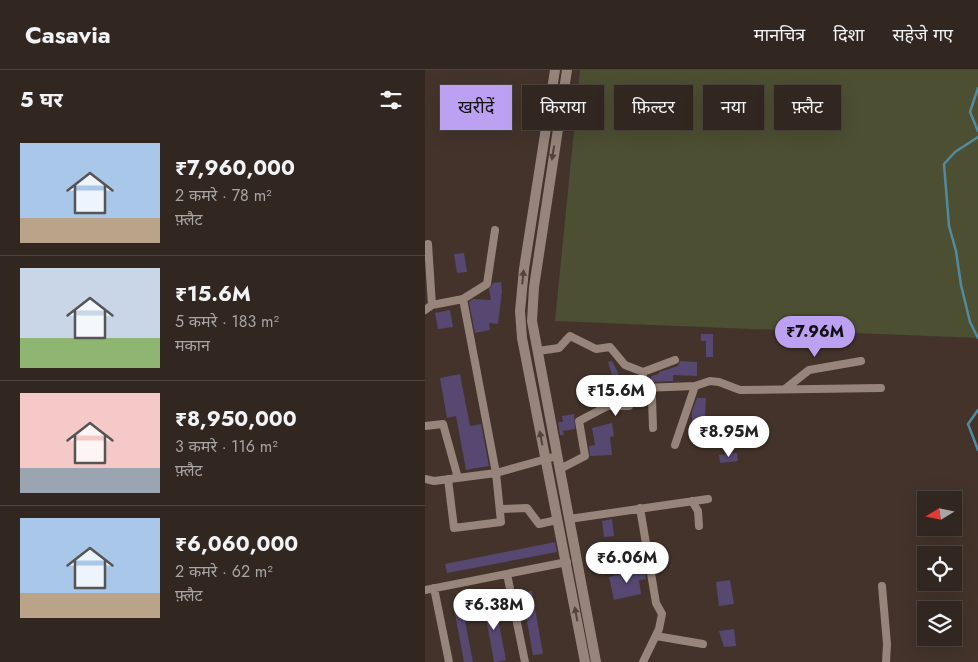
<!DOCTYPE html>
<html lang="hi">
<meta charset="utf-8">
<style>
:root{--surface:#322620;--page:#3d322d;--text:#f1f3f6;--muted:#a8a5a5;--line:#4d433e;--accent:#bca0f2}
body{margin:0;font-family:Jost,"Noto Sans Devanagari",sans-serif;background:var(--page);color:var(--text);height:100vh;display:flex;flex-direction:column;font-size:19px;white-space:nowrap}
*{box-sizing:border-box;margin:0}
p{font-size:16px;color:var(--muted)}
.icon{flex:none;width:28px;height:28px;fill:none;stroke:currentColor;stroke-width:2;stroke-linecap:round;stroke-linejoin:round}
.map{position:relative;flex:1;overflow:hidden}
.panel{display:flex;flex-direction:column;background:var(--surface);width:425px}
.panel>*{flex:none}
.guide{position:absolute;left:15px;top:15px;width:462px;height:45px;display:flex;gap:10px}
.needle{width:32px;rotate:260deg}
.controls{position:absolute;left:492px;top:421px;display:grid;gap:10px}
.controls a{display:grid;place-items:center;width:45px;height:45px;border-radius:0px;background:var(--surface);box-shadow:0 5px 20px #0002,0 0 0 1px var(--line);font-size:25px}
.price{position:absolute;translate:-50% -42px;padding:0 11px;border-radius:18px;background:#fff;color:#222;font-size:16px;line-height:32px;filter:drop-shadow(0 1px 2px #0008)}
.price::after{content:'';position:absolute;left:50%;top:30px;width:15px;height:11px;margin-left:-8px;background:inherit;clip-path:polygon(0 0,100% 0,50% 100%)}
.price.current{background:var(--accent);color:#111}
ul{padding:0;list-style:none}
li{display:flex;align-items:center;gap:15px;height:125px;padding:0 20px}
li+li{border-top:1px solid var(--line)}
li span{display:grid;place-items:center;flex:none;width:140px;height:100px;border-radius:0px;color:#555}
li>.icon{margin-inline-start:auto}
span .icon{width:60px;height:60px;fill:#fffc;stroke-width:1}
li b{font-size:21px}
h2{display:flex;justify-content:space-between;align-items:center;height:60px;padding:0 20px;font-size:21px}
.pill{padding:0 18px;border-radius:0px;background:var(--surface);box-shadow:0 5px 20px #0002,0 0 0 1px var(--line);font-size:18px;line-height:45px}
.pill.current{background:var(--accent);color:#111}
header{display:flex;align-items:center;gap:30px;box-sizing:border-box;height:70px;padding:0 25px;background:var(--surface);border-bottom:1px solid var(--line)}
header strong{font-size:24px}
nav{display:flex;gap:28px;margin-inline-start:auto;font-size:18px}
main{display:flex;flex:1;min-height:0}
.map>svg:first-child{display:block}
</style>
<header>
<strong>Casavia</strong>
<nav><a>मानचित्र</a><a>दिशा</a><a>सहेजे गए</a></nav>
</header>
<main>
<section class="panel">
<h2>5 घर<svg class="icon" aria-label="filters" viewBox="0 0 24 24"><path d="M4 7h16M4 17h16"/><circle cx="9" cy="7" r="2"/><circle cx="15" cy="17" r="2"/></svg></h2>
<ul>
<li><span style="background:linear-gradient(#a9c7e8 75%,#b9a48a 0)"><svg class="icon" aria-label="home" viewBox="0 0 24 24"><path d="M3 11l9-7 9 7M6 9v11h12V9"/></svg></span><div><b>₹7,960,000</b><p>2 कमरे · 78 m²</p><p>फ़्लैट</p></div></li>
<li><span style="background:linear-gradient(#c9d6e8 70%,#8fb573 0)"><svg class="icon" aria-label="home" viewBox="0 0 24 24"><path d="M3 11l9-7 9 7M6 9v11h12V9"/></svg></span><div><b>₹15.6M</b><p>5 कमरे · 183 m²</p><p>मकान</p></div></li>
<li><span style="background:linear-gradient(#f6c9c9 75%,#9aa5b1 0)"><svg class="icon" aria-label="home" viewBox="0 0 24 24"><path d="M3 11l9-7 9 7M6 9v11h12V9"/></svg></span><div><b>₹8,950,000</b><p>3 कमरे · 116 m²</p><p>फ़्लैट</p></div></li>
<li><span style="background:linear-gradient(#a9c7e8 75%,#b9a48a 0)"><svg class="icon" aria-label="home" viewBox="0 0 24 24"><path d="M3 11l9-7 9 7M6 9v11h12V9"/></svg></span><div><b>₹6,060,000</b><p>2 कमरे · 62 m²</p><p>फ़्लैट</p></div></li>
</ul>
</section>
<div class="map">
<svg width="553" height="592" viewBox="0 0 553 592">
<rect width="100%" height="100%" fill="#43332b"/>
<path fill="#4c4f32" d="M155,0H553V268L130,251Z"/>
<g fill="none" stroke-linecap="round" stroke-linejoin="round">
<path stroke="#518ba0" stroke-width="2.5" d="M553,18L545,42L553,61
M553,67L530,82L519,94L524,156L531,181L536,215L545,252L553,268
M553,340L543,354L553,380"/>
</g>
<path fill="#564871" d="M39,183L42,202L32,203L29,184Z
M76,212L77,221L73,254L64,253L65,260L50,263L44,232L48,229L66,230L64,219L68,213Z
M25,240L28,257L13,259L10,243Z
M276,264H288V287H281V271H276Z
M187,291L196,309L180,317L177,310L187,305L183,292Z
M255,291L272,292V306L248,305V311L226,312V306L234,304V302L253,296Z
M35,304L45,356L56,354L64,396L41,400L31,346L22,348L15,308Z
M272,328H281L279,361L267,360V341Z
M149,344L150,359L138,361L139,365H135L133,352H138L137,346Z
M187,353L189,366L185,367L187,385L165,386L164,376L170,375L167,358Z
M312,383L313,391L295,393L294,385Z
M187,449L189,466L179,467L177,451Z
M130,472L132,482L22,503L20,494Z
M213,500V502L220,501L221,509L214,510L216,524L189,530L184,507Z
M305,510L309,534L294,536L291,512Z
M107,521L118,584L108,585L97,523Z
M69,529L81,590L71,592H69L58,531Z
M37,536L48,592H39L29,538Z
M309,559L311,576L299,577L294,561Z"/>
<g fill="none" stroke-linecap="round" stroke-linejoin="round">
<path stroke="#97847b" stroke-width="8" d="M3,174L7,235
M0,240L7,235L38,229L62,214L70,160
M113,281L134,278L145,266L171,279L185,277L200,295L218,302L250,290
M218,302L217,318L227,328L228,358
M360,319L384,300L436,291
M181,336H204
M0,356L18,354L33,408
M250,375L270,316
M135,399L160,386L154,351L217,318L270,316L285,311L294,312L315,320L456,318
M0,409L9,411L71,403L132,386
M23,409L29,458L76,452L71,403L38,229
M267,431L273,441L274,456
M215,438L231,533L237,544L234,559L218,592
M75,439L102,438L114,454L132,450
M144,449L283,429
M82,504L100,592
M457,516L462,574L461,592
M9,518L24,592
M0,520L142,492
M231,566L278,574"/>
<path stroke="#97847b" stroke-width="10" d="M130,0L99,199L95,241L97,268L160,592
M142,0L109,217L107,251L171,592"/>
</g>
<defs><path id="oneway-solid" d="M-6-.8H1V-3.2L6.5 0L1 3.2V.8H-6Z" transform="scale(1.25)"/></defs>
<g fill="#54433b">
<use href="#oneway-solid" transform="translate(128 83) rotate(99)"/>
<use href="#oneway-solid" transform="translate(98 207) rotate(-84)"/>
<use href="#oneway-solid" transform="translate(116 368) rotate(-101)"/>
<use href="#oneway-solid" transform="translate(151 544) rotate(-101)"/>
</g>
</svg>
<div class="controls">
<a><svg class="needle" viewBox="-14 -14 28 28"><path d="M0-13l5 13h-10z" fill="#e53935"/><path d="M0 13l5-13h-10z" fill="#a8a5a5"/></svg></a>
<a><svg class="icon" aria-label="locate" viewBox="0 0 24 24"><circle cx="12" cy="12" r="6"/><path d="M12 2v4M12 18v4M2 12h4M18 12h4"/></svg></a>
<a><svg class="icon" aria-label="layers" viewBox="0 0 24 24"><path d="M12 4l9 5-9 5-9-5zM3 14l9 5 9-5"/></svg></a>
</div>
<b class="price current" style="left:390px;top:288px">₹7.96M</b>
<b class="price" style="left:191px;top:347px">₹15.6M</b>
<b class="price" style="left:304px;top:388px">₹8.95M</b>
<b class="price" style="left:202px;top:514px">₹6.06M</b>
<b class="price" style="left:69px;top:561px">₹6.38M</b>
<div class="guide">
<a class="pill current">खरीदें</a>
<a class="pill">किराया</a>
<a class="pill">फ़िल्टर</a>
<a class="pill">नया</a>
<a class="pill">फ़्लैट</a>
</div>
</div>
</main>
